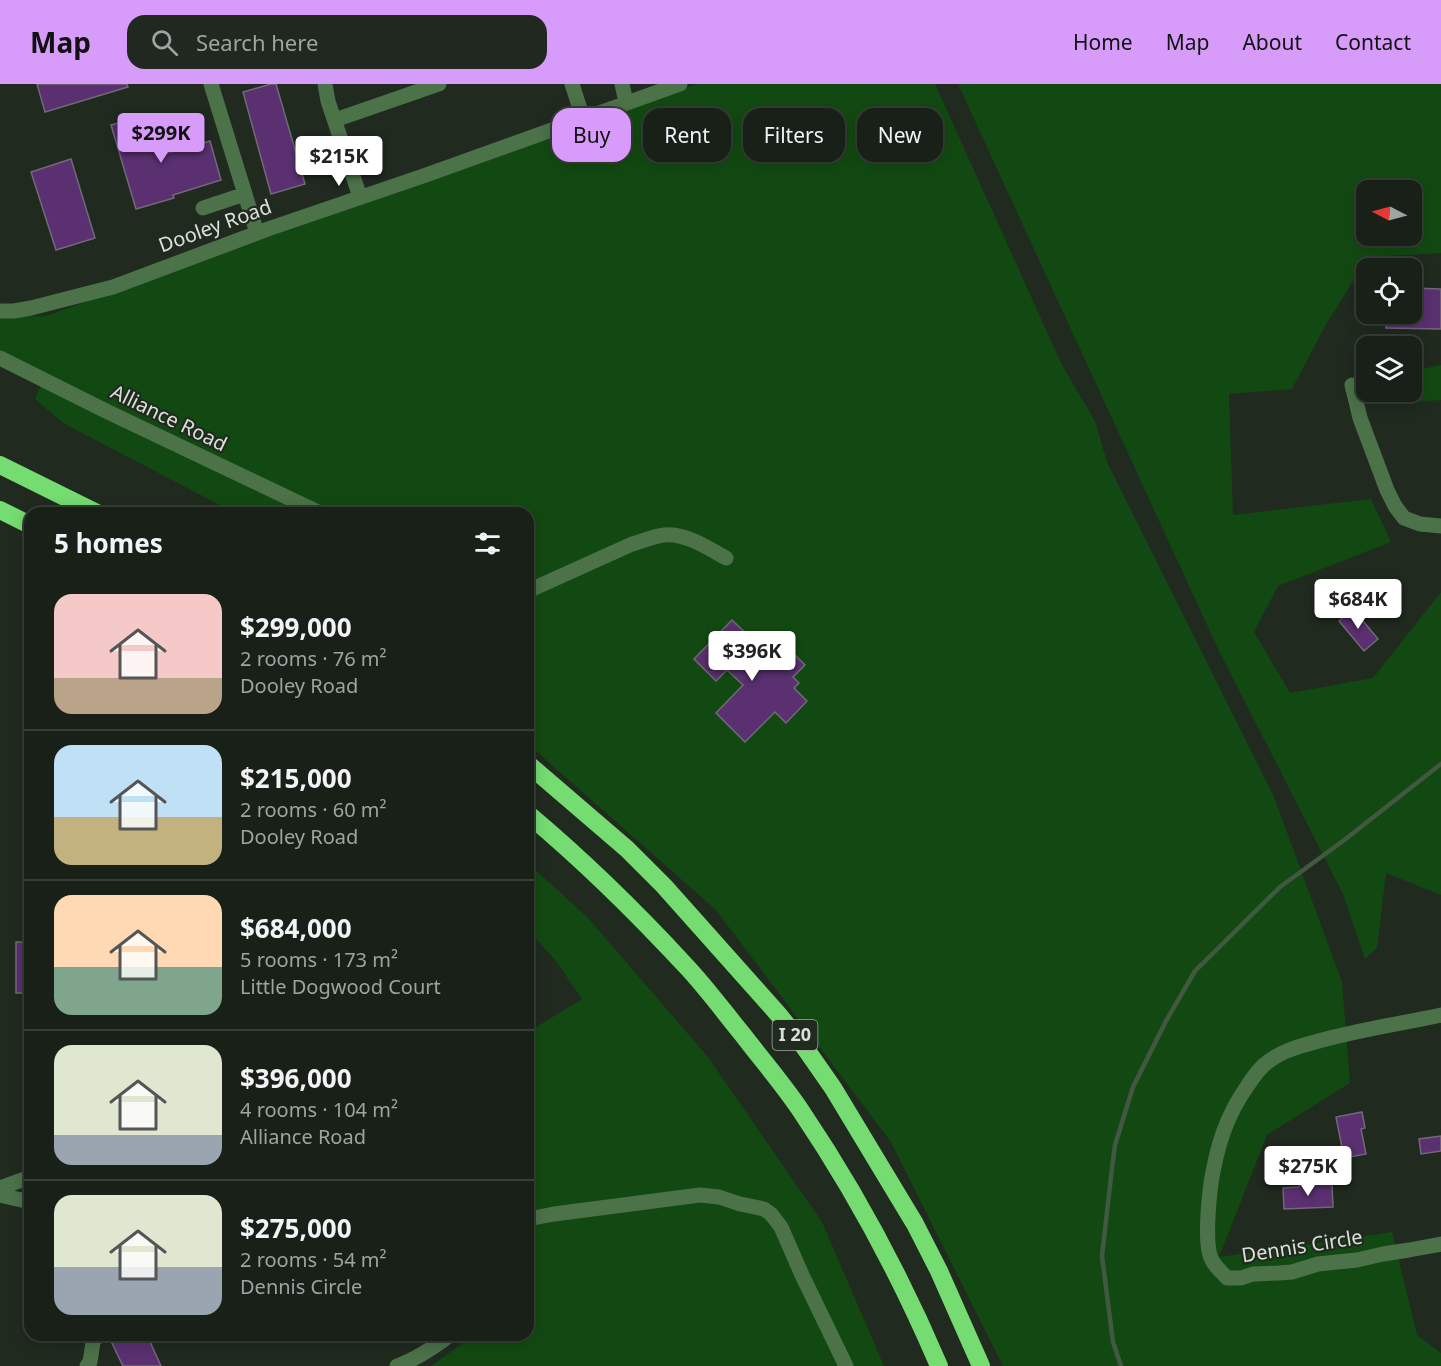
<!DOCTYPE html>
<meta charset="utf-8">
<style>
:root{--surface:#182017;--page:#212820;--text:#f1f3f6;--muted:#9fa3a1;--line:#363e36;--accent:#d79bf9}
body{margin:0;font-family:"Noto Sans",sans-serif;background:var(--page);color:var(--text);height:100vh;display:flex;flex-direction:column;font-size:22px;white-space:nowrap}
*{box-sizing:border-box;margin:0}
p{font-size:20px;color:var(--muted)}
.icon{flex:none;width:33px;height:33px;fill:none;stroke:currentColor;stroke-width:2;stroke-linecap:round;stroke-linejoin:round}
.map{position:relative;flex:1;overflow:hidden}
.details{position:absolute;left:24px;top:423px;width:510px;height:834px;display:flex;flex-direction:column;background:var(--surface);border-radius:18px;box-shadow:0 3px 15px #0003,0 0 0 2px var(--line)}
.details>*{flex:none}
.top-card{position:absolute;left:552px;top:24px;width:570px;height:54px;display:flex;gap:12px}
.needle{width:39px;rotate:276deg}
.controls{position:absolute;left:1356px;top:96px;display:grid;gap:12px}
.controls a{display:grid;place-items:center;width:66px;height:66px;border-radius:12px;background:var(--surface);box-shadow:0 3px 15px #0003,0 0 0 2px var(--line);font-size:30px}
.price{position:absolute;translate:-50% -51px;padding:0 14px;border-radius:6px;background:#fff;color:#222;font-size:20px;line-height:39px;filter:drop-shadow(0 2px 3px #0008)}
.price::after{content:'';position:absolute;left:50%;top:36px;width:18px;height:14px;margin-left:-9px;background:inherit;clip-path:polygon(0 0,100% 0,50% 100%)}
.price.on{background:var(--accent);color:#111}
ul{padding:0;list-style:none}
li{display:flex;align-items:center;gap:18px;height:150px;padding:0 30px}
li+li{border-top:2px solid var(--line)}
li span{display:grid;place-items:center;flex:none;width:168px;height:120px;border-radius:18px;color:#555}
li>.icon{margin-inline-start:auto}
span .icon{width:72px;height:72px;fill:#fffc;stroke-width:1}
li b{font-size:26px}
h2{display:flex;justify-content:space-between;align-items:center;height:72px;padding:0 30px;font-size:26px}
.chip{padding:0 21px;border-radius:18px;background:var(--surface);box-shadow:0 3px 15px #0003,0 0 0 2px var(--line);font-size:21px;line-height:54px}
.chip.on{background:var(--accent);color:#111}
header{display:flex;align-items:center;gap:36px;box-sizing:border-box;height:84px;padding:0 30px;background:var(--accent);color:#111}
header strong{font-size:28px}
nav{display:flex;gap:33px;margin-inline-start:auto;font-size:21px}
.search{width:420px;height:54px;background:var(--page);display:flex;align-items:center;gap:15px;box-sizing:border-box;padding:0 21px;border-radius:18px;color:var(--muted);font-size:22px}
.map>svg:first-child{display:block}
</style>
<header>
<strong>Map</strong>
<div class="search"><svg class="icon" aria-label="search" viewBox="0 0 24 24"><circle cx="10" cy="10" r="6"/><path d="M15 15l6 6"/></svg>Search here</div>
<nav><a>Home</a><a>Map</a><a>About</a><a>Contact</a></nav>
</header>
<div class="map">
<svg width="1441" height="1282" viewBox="0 0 1441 1282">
<rect width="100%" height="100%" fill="#202a1f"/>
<path fill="#124912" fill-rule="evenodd" d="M696,0H935L1062,281L1095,337L1107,378L1274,713L1342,898L1350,999L1267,1051L1219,1173L1392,1148L1417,1251L1441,1269V1282H1003L891,1058L716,826L528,660V429H235L63,339L35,315L46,290L0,267V233L46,232Z
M958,0H1441V169L1368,173L1324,244L1292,305L1229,310L1233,431L1371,415L1391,458L1278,502L1254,548L1290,609L1373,594L1441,508V811L1386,789L1377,864L1365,875L1343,810L1219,567ZM1366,106H1412V152H1366Z
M1441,281V316L1404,319L1397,308H1412V287Z
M528,779L588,834L708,973L822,1138L884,1282H431L474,1251H528V948L582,915L556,877L528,846Z"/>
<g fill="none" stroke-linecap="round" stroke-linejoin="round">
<path stroke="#425841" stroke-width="4.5" d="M1121,1282L1113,1258L1102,1172L1112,1084L1115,1061L1133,1003L1166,937L1195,887L1280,803L1343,757L1441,680"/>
</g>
<path fill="#5a3071" stroke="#716977" stroke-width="1.5" d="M37,0H127L128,3L45,28Z
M271,0H276L305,100L271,110L243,8Z
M149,30L161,71L210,57L221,96L173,111L174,114L136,125L111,41Z
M71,75L95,154L56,166L31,88Z
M1412,204L1441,205V245L1386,244V230H1412Z
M1353,525L1378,555L1364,567L1339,537Z
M732,536L752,555L746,562L768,583L774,577L778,581L791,567L805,581L793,593L799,599L794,604L807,617L786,639L775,628L745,658L716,629L743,601L727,586L716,597L694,575Z
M16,858H30V909H16Z
M1362,1028L1365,1044L1361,1045L1366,1070L1344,1074L1336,1033Z
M1441,1052V1067L1421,1070L1419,1055Z
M1332,1100L1333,1123L1284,1125L1283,1104L1299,1103V1101Z
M108,1251H147L161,1282H123Z"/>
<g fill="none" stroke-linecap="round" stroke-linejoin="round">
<path stroke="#4b7249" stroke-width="15" d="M211,0L257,149
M325,0L328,17L360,113
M572,0L583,34
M622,0L626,18
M335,36L439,0
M203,124L245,110
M0,227H14L31,224L113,203L268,145L426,91L680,0
M0,274L108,328L320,429
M1352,301L1360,334L1387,406L1395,422L1404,434L1420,440L1441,442
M528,507L632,460C643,457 654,452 664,451C686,449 708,464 726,474
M1441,931C1399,940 1357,946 1315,958C1300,962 1282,967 1269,977C1260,983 1254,992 1248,1001C1226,1032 1217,1062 1211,1099C1209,1115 1204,1163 1212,1176C1215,1183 1222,1188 1227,1194H1241L1253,1190L1279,1189L1292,1188L1318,1180L1357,1176L1383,1170L1409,1166L1441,1160
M0,1104L30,1093
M0,1111L30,1118
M528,1135L554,1130L700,1111L719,1113L740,1120L764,1125L771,1130L781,1143L802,1191L846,1282
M87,1282L90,1278L93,1258L98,1251
M397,1282C417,1275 433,1264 450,1251"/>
<path stroke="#75dc71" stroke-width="18" d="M0,381L97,429
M0,426L30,441
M528,680L627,765L664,802L778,930L803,961L833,1004L915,1140L939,1187L981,1282
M528,730C584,777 636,828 685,881C706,903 724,928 743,951C762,976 783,1000 801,1027C855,1107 901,1193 939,1282"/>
</g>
<g text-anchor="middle" stroke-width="4.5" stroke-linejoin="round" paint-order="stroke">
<rect fill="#202a1f" stroke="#a3aaa2" stroke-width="1.5" x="772.5" y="936" width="45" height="30" rx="4.5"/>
<g font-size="18" font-weight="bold" fill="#dbe1da">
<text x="795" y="957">I 20</text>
</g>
<g font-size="20" fill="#dbe1da" stroke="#202a1f">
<text transform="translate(215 142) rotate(-20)" y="7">Dooley Road</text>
<text transform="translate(169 334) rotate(26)" y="7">Alliance Road</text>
<text transform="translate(1302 1162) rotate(-9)" y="7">Dennis Circle</text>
</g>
</g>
</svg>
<div class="controls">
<a><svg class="needle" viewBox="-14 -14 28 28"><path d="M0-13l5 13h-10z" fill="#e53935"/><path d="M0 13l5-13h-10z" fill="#9fa3a1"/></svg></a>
<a><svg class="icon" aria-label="locate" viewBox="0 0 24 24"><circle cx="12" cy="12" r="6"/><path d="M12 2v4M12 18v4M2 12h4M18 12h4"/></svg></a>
<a><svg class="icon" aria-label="layers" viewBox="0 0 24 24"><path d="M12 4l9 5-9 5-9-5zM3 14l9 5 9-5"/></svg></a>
</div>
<b class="price on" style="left:161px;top:80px">$299K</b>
<b class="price" style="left:339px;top:103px">$215K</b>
<b class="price" style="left:1358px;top:546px">$684K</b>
<b class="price" style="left:752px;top:598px">$396K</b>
<b class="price" style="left:1308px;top:1113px">$275K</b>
<div class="top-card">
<a class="chip on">Buy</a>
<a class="chip">Rent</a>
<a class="chip">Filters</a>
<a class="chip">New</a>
</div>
<section class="details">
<h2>5 homes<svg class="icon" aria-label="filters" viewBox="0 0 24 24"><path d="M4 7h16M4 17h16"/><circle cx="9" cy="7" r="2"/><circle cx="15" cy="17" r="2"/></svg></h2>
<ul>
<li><span style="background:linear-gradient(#f6c9c9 70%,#b9a48a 0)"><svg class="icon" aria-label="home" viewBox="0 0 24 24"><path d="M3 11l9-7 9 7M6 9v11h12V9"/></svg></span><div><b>$299,000</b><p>2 rooms · 76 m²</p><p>Dooley Road</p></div></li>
<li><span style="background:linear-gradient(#bfe0f5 60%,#c2b280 0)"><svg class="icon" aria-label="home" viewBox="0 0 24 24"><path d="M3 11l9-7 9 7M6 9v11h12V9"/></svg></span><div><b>$215,000</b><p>2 rooms · 60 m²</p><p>Dooley Road</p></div></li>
<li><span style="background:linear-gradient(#ffd9b3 60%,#7fa58c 0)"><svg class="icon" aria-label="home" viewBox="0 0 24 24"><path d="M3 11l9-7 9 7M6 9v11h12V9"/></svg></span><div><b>$684,000</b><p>5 rooms · 173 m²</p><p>Little Dogwood Court</p></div></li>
<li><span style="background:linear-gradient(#dfe7d0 75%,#9aa5b1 0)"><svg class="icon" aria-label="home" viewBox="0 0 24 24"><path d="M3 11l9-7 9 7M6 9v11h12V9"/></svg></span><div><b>$396,000</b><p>4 rooms · 104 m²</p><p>Alliance Road</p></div></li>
<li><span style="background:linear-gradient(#dfe7d0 60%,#9aa5b1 0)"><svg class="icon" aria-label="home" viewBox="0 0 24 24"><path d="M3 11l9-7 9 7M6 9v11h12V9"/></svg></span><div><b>$275,000</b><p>2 rooms · 54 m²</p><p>Dennis Circle</p></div></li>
</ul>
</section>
</div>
